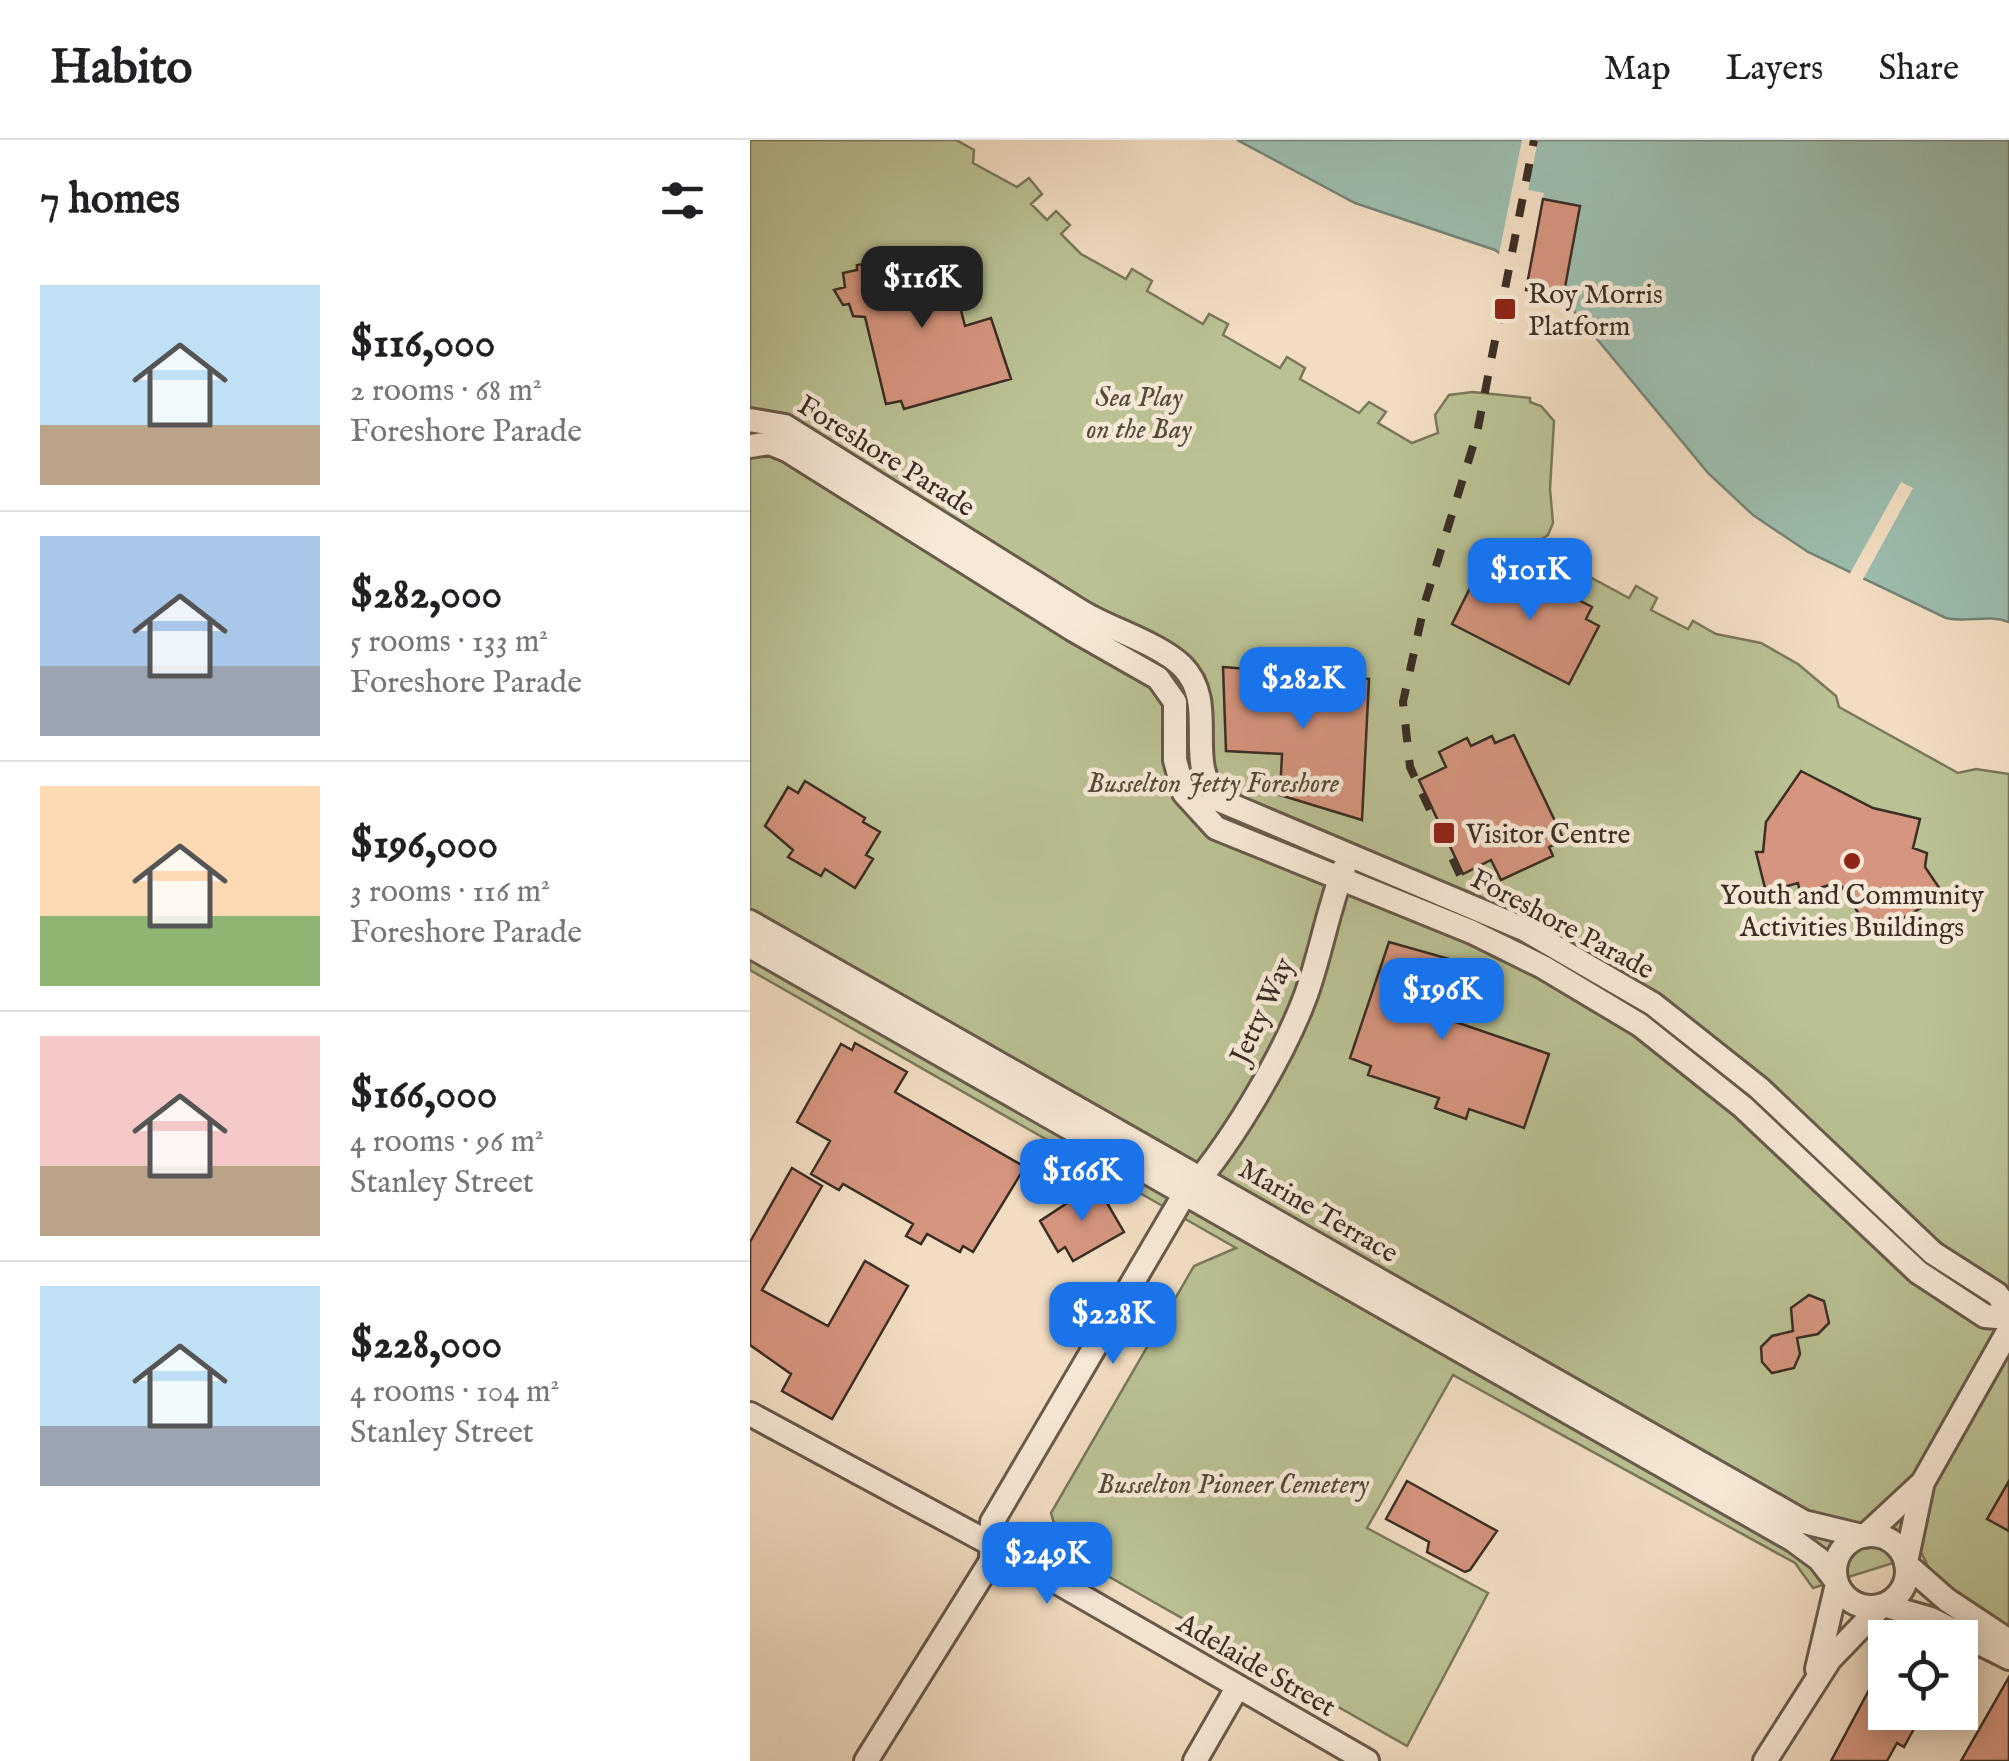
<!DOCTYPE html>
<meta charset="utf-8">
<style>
:root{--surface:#fff;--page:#f6f6f6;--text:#202124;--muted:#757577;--line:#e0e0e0;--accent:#1a73e8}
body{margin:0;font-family:"IM FELL English",serif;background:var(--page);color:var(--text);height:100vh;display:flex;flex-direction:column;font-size:38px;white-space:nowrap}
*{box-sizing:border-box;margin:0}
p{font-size:32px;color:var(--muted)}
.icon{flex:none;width:55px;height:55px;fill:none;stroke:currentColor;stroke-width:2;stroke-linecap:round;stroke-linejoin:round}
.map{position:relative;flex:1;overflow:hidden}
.sheet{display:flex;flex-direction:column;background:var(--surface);width:750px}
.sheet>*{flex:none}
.buttons{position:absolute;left:1118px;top:1480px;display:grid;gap:20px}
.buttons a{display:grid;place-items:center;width:110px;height:110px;border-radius:0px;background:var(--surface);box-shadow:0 5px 25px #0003;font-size:50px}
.price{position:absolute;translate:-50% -85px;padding:0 22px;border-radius:20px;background:var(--accent);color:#fff;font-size:32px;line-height:65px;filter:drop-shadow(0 2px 5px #0008)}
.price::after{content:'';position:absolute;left:50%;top:60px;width:30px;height:22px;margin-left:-15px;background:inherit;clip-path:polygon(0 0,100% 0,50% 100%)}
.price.current{background:#222;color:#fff}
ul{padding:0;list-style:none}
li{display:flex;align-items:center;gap:30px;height:250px;padding:0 40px}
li+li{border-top:2px solid var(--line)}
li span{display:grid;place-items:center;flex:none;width:280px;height:200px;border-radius:0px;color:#555}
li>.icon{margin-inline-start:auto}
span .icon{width:120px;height:120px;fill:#fffc;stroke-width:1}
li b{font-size:42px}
h2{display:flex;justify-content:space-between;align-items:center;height:120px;padding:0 40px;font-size:42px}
header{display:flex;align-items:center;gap:60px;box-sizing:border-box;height:140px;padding:0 50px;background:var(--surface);border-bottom:2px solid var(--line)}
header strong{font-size:48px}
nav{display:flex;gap:55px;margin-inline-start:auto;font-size:35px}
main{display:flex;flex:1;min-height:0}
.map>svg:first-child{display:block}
</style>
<header>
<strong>Habito</strong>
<nav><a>Map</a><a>Layers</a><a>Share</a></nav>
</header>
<main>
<section class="sheet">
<h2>7 homes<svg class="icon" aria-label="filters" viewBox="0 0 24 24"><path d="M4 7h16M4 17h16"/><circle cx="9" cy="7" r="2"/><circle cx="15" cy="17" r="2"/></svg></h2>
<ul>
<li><span style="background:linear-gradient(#bfe0f5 70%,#b9a48a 0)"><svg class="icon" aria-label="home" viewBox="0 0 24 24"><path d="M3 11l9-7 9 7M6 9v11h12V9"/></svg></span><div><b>$116,000</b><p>2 rooms · 68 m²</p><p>Foreshore Parade</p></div></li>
<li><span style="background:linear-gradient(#a9c7e8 65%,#9aa5b1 0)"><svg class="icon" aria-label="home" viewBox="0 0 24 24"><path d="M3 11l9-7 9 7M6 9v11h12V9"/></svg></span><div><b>$282,000</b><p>5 rooms · 133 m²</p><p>Foreshore Parade</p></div></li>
<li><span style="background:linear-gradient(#ffd9b3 65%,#8fb573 0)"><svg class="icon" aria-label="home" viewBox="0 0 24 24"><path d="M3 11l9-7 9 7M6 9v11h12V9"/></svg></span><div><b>$196,000</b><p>3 rooms · 116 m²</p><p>Foreshore Parade</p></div></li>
<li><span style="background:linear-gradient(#f6c9c9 65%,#b9a48a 0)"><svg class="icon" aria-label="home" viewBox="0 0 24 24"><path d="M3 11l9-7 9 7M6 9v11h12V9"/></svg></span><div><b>$166,000</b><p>4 rooms · 96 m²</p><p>Stanley Street</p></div></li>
<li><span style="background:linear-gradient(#bfe0f5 70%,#9aa5b1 0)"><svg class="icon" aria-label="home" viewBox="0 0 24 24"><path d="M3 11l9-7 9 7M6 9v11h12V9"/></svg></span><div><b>$228,000</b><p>4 rooms · 104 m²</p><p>Stanley Street</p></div></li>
</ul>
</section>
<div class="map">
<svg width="1259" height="1621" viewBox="0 0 1259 1621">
<rect width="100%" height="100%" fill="#f2ddc2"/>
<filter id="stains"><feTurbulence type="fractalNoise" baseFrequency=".002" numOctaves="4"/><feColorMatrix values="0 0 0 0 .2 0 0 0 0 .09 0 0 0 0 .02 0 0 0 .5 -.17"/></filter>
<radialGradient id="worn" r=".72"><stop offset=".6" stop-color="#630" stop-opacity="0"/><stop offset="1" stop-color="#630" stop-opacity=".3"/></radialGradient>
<path fill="#bac193" stroke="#7a785c" stroke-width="2.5" d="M0,0H206L224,10L223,23L267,47L279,38L292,54L281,64L297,80L306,71L320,85L311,94L331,114L376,139L382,129L402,141L397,151L453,184L459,174L478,184L473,195L530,228L537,217L555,228L550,239L609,273L619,262L636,272L628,283L662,303L688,293L685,275L699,255L723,252L780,258V262L791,266L804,281L800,349L803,383L798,395L787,402L807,418L812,406L835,418L827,430L879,458L886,446L907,458L901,470L938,489L943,481L966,494L1011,503L1048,524L1086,556L1089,567L1208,633L1226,629L1259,634V1492C1225,1472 1188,1453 1172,1414L1063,1448L1045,1423L703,1235L617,1388L738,1453L657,1606L312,1410L301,1373L444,1126L486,1108L0,830Z"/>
<path fill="#9cbdae" stroke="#758477" stroke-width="2.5" d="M487,0H1259V482C1237,474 1219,483 1196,478L1058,412L1003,375L958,333L813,158L745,110L605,63Z"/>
<path fill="#f2ddc2" d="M772,0H788L778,50L794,53L793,59L830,66L813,158L801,155L748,119Z
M1151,342L1163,348L1111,443L1098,437Z"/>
<path fill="#d5957e" stroke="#3b2e25" stroke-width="2.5" d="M793,59L830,66L813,158L776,150Z
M196,112L215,186L241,178L261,239L154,269L151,261L136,264L115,177L103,176L99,164L93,165L84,150L95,147L93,133L107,130V125Z
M746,433L774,448L781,435L842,467L836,479L849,486L819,544L702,484L725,438L739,446Z
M473,527L619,539L612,680L530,655L532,614L476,611Z
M764,595L814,700L799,707L803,716L751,740L741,720L713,734L669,640L696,627L689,612L717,598L721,606L742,596L745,603Z
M1051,631L1123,668L1170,679L1163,708L1177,713L1175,727L1194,755L1135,788L1129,780L1117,787L1089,742L1050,754L1048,743L1016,752L1006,712H1013L1016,682Z
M55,641L115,678L113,682L130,692L116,715L123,719L105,748L75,729L71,736L38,717L43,710L15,686L38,647L48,653Z
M639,802L710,822L691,877L799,914L774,988L719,969L716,979L685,968L689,958L618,935L621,926L600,918Z
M105,903L157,932L145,952L275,1027L223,1112L213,1106L210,1112L177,1094L171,1104L156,1096L163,1084L93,1044L89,1050L61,1034L80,1001L47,982L91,904L102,910Z
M42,1028L72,1046L12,1150L78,1186L115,1121L158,1146L82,1279L32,1251L41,1234L0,1205V1102Z
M346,1044L374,1092L323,1121L315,1107L308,1112L290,1081Z
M1059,1155L1074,1161L1079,1183L1068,1194L1047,1198L1050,1214L1044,1228L1022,1233L1012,1222L1011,1207L1022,1196L1043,1191L1041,1168Z
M657,1341L747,1391L720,1430L715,1432L677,1412L679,1402L636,1379Z
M1259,1341V1391L1237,1379Z
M1135,1520V1572H1173L1154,1607L1147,1603L1137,1621H1081Z
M1259,1537V1621H1211Z"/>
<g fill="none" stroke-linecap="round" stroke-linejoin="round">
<defs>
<path id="minor" d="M0,280L35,286C134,348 232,410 332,472C360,489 410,504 432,526C470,564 432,622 469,660L774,789L903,864L1009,948L1183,1113L1247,1154L1259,1170
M0,306L20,303L37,310L322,489L408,538L425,562V620L434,653L466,688L722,792L793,827L890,885L993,967L1168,1132L1235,1176L1259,1178
M0,782L1054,1382L1112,1396
M0,806L1043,1400L1069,1419L1086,1441
M0,1274L241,1404L617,1621
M1085 1431a36 36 0 1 1 72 0a36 36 0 1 1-72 0Z
M1115,1396L1173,1342L1259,1190
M1156,1422L1172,1346
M1156,1424L1197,1460L1259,1501
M1133,1465L1181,1479L1259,1518
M1067,1529L1087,1444
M116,1621L241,1421L242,1382L248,1372L431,1060C477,1012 533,917 556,855C571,813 578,769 594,728
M445,1621L487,1548
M1015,1621L1080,1519L1131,1466"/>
</defs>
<use href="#minor" stroke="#695a4c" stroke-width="28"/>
<use href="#minor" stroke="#f7e9d7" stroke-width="22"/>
<path stroke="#3b2e25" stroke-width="8" stroke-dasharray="18 18" stroke-linecap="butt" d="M710,735L660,627L653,562L675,462L727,293L784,0"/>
</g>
<g fill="#8f2418" stroke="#f7e9d7" stroke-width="4">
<rect x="743" y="157" width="24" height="24" rx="5"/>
<rect x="682" y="681" width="24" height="24" rx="5"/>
<circle cx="1102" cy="721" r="10"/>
</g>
<g text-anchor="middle" stroke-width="9" stroke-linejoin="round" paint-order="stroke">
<g font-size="28" fill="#3b2e25" stroke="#f7e9d7" text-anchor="start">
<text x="778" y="163">Roy Morris<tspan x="778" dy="32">Platform</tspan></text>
<text x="716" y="703">Visitor Centre</text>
<text x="1102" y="764" text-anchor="middle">Youth and Community<tspan x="1102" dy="32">Activities Buildings</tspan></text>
</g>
<g font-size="28" font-style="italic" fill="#544b3b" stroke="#f7e9d7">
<text x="389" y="266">Sea Play<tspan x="389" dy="32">on the Bay</tspan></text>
<text x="463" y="652">Busselton Jetty Foreshore</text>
<text x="483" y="1353">Busselton Pioneer Cemetery</text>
</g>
<g font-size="28" fill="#3b2e25" stroke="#f7e9d7">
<text transform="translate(137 315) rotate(32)" y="10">Foreshore Parade</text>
<text transform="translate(813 783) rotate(28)" y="10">Foreshore Parade</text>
<text transform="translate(511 870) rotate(-65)" y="10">Jetty Way</text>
<text transform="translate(569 1070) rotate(30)" y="10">Marine Terrace</text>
<text transform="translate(507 1524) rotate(30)" y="10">Adelaide Street</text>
</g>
</g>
<rect width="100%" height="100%" filter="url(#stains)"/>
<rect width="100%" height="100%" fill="url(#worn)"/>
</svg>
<div class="buttons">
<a><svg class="icon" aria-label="locate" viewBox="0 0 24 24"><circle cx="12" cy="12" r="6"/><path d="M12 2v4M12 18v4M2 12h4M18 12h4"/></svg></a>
</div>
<b class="price current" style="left:172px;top:191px">$116K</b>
<b class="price" style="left:780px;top:483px">$101K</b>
<b class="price" style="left:553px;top:592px">$282K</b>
<b class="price" style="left:692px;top:903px">$196K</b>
<b class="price" style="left:332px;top:1084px">$166K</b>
<b class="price" style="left:363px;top:1227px">$228K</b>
<b class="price" style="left:297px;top:1467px">$249K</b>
</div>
</main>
